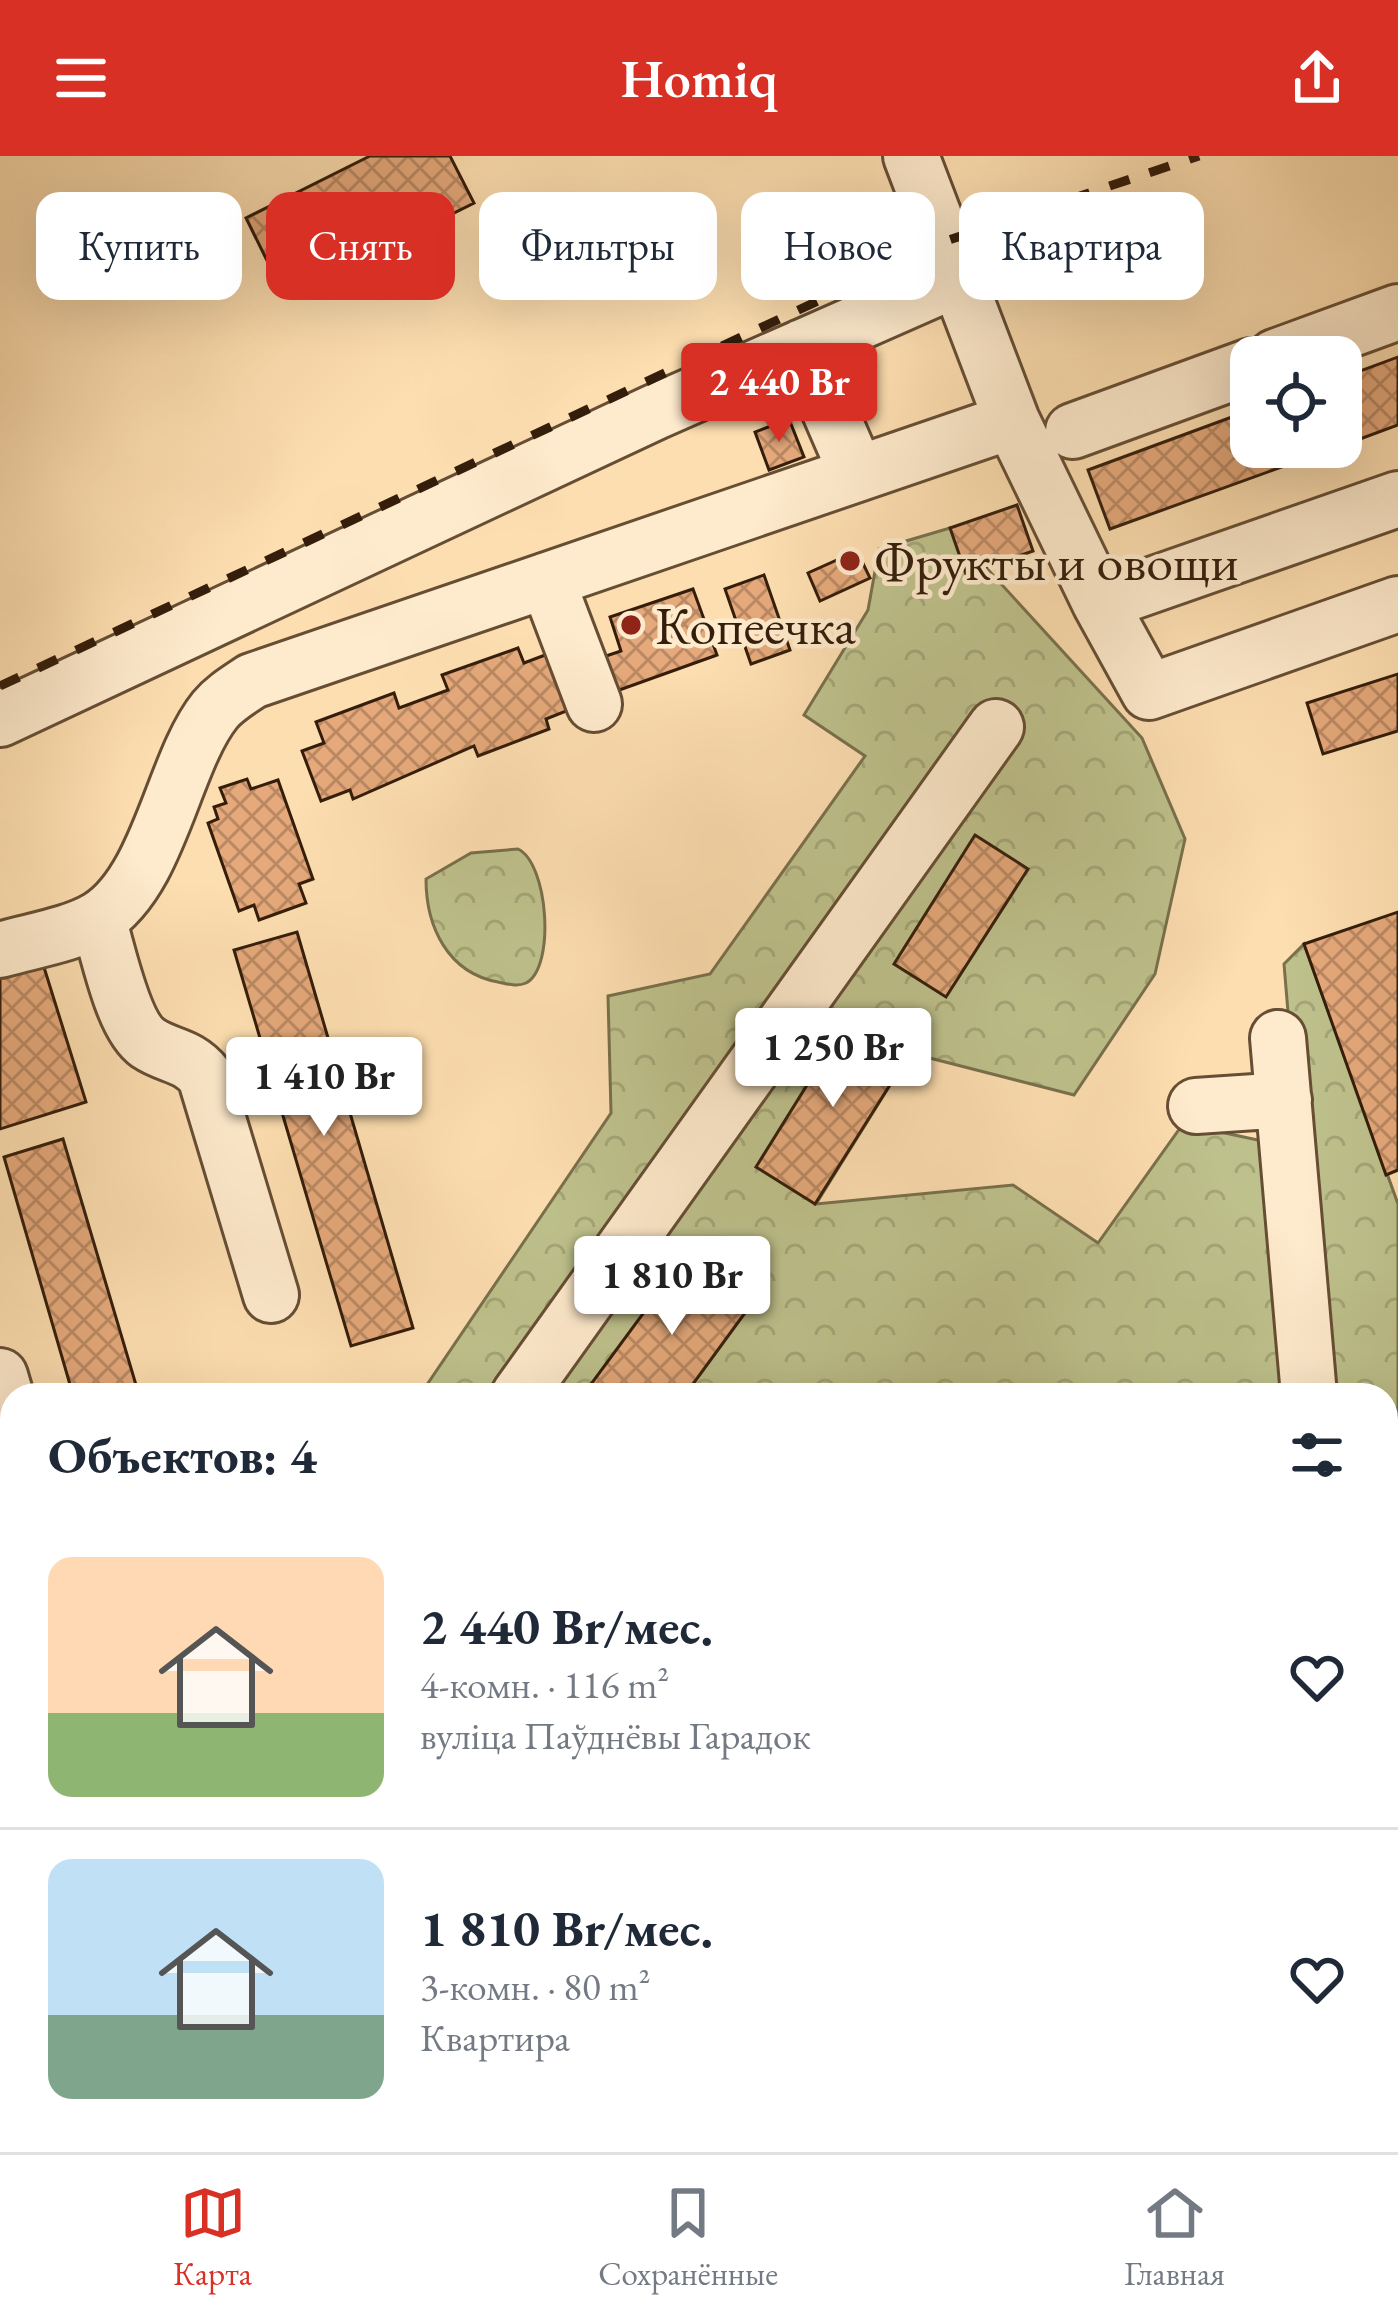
<!DOCTYPE html>
<html lang="ru">
<meta charset="utf-8">
<style>
:root{--surface:#fff;--page:#f2f2f3;--text:#1f2937;--muted:#747a83;--line:#e0e1e3;--accent:#d93025}
body{margin:0;font-family:"EB Garamond",serif;background:var(--page);color:var(--text);height:100vh;display:flex;flex-direction:column;font-size:45px;white-space:nowrap}
*{box-sizing:border-box;margin:0}
p{font-size:39px;color:var(--muted)}
.icon{flex:none;width:66px;height:66px;fill:none;stroke:currentColor;stroke-width:2;stroke-linecap:round;stroke-linejoin:round}
.map{position:relative;flex:1;overflow:hidden}
.panel{position:absolute;left:0px;top:1227px;width:1398px;height:771px;display:flex;flex-direction:column;background:var(--surface);border-radius:36px 36px 0 0;box-shadow:0 12px 48px #0002}
.panel>*{flex:none}
.top-card{position:absolute;left:36px;top:36px;width:1326px;height:108px;display:flex;gap:24px}
.fabs{position:absolute;left:1230px;top:180px;display:grid;gap:24px}
.fabs a{display:grid;place-items:center;width:132px;height:132px;border-radius:24px;background:var(--surface);box-shadow:0 12px 48px #0002;font-size:60px}
.price{position:absolute;translate:-50% -102px;padding:0 27px;border-radius:12px;background:#fff;color:#222;font-size:39px;line-height:78px;filter:drop-shadow(0 3px 6px #0008)}
.price::after{content:'';position:absolute;left:50%;top:72px;width:36px;height:27px;margin-left:-18px;background:inherit;clip-path:polygon(0 0,100% 0,50% 100%)}
.price.on{background:var(--accent);color:#fff}
ul{padding:0;list-style:none}
li{display:flex;align-items:center;gap:36px;height:300px;padding:0 48px}
li+li{border-top:3px solid var(--line)}
li span{display:grid;place-items:center;flex:none;width:336px;height:240px;border-radius:24px;color:#555}
li>.icon{margin-inline-start:auto}
span .icon{width:144px;height:144px;fill:#fffc;stroke-width:1}
li b{font-size:51px}
h2{display:flex;justify-content:space-between;align-items:center;height:144px;padding:0 48px;font-size:51px}
.pill{padding:0 42px;border-radius:24px;background:var(--surface);box-shadow:0 12px 48px #0002;font-size:42px;line-height:108px}
.pill.on{background:var(--accent);color:#fff}
header{display:flex;justify-content:space-between;align-items:center;height:156px;padding:0 48px;background:var(--accent);color:#fff;font-size:54px;font-weight:600}
.tabs{display:flex;justify-content:space-around;align-items:center;height:168px;border-top:3px solid var(--line);background:var(--surface);font-size:33px;color:var(--muted)}
.tabs a{display:grid;justify-items:center;gap:6px}
.tabs .on{color:var(--accent)}
.map>svg:first-child{display:block}
</style>
<header><svg class="icon" aria-label="menu" viewBox="0 0 24 24"><path d="M4 6h16M4 12h16M4 18h16"/></svg>Homiq<svg class="icon" aria-label="share" viewBox="0 0 24 24"><path d="M12 15V3M7 8l5-5 5 5M5 13v7h14v-7"/></svg></header>
<div class="map">
<svg width="1398" height="1996" viewBox="0 0 1398 1996">
<defs>
<pattern id="forest-crowns" width="20" height="18" patternUnits="userSpaceOnUse" patternTransform="scale(3)"><rect width="20" height="18" fill="#bec18c"/><path d="M2 6a3 3 0 1 1 6 0M12 15a3 3 0 1 1 6 0" fill="none" stroke="#a4a577"/></pattern>
<pattern id="building-cross-hatch" width="8" height="8" patternUnits="userSpaceOnUse" patternTransform="scale(3)"><rect width="8" height="8" fill="#e5a97b"/><path d="M0 0l8 8M0 8l8-8" fill="none" stroke="#ba8963"/></pattern>
</defs>
<rect width="100%" height="100%" fill="#fddeb0"/>
<filter id="stains"><feTurbulence type="fractalNoise" baseFrequency=".00167" numOctaves="4"/><feColorMatrix values="0 0 0 0 .2 0 0 0 0 .09 0 0 0 0 .02 0 0 0 .5 -.17"/></filter>
<radialGradient id="worn" r=".72"><stop offset=".6" stop-color="#630" stop-opacity="0"/><stop offset="1" stop-color="#630" stop-opacity=".3"/></radialGradient>
<path fill="url(#forest-crowns)" stroke="#79704c" stroke-width="3" d="M950,372L1142,582L1185,683L1155,818L1074,939L910,897L816,1048L1013,1029L1098,1087L1183,968L1267,986L1291,1239H420L611,957L608,840L710,818L865,600L804,559L868,454L879,393Z
M518,693C548,707 556,811 526,827C517,831 508,828 498,826C448,817 426,771 426,723L471,697Z
M1304,788L1398,1048V1681L1386,1648V1239H1320L1284,808Z
M23,1986H248L235,1996H25Z
M374,1986H591L584,1996H385Z"/>
<path fill="url(#building-cross-hatch)" stroke="#341e0b" stroke-width="3" d="M370,0H450L474,47L285,141L246,62Z
M1398,201V269L1341,290V222Z
M1251,254V291H1337L1110,373L1088,314Z
M789,263L804,301L769,314L755,276Z
M1017,349L1033,395L966,418L950,372Z
M857,395L870,422L820,445L808,417Z
M764,419L790,494L751,508L725,433Z
M693,433L717,499L597,542L585,507L621,495L610,461Z
M518,492L524,507L553,496L574,552L546,563L549,573L478,600L474,590L353,643L350,634L321,645L302,595L324,587L316,566L394,537L399,552L448,534L442,519Z
M1398,518V575L1323,598L1307,547Z
M247,623L251,633L278,624L313,723L299,728L306,747L259,764L254,749L239,755L208,667L218,663L214,651L226,647L220,632Z
M975,679L1028,713L946,841L894,808Z
M1398,756V1014L1386,1019L1304,788Z
M297,776L413,1172L351,1190L234,794Z
M38,792L86,946L0,973V804Z
M850,860L910,897L815,1048L756,1011Z
M63,983L139,1239H73L4,1001Z
M684,1102L750,1150L685,1239H583Z
M296,1986H347L359,1996H288Z
M687,1986H786L779,1996H702Z
M1231,1986H1370L1373,1996H1234Z"/>
<g fill="none" stroke-linecap="round" stroke-linejoin="round">
<defs>
<path id="minor" d="M911,0L1012,265L1100,447L1398,343
M802,191L857,318
M1275,201L1398,156
M1073,275L1251,210
M547,424L594,548
M1100,447L1149,536L1398,448
M0,563L655,256L957,123
M98,763C108,794 122,869 148,887C169,901 187,898 205,920L271,1139
M0,794C30,785 71,779 98,763C160,725 173,606 215,554C225,542 239,534 252,525L1012,265
M1278,882L1309,1239
M1196,950L1284,944
M0,1220L12,1261
M519,1239L996,571
M1386,1695L1398,1732
M96,1986L97,1996
M1114,1986L1115,1996
M606,1996L614,1986"/>
</defs>
<use href="#minor" stroke="#664e34" stroke-width="60"/>
<use href="#minor" stroke="#feeacc" stroke-width="54"/>
<path stroke="#341e0b" stroke-width="9" stroke-dasharray="21 21" stroke-linecap="butt" d="M0,530L943,86L1199,0"/>
</g>
<g fill="#8f2418" stroke="#feeacc" stroke-width="4.5">
<circle cx="850" cy="405" r="12"/>
<circle cx="631" cy="469" r="12"/>
</g>
<g text-anchor="middle" stroke-width="9" stroke-linejoin="round" paint-order="stroke">
<g font-size="54" fill="#341e0b" stroke="#feeacc" text-anchor="start">
<text x="874" y="424">Фрукты и овощи</text>
<text x="655" y="488">Копеечка</text>
</g>
</g>
<rect width="100%" height="100%" filter="url(#stains)"/>
<rect width="100%" height="100%" fill="url(#worn)"/>
</svg>
<div class="fabs">
<a><svg class="icon" aria-label="locate" viewBox="0 0 24 24"><circle cx="12" cy="12" r="6"/><path d="M12 2v4M12 18v4M2 12h4M18 12h4"/></svg></a>
</div>
<b class="price on" style="left:779px;top:289px">2 440 Br</b>
<b class="price" style="left:833px;top:954px">1 250 Br</b>
<b class="price" style="left:324px;top:983px">1 410 Br</b>
<b class="price" style="left:672px;top:1182px">1 810 Br</b>
<div class="top-card">
<a class="pill">Купить</a>
<a class="pill on">Снять</a>
<a class="pill">Фильтры</a>
<a class="pill">Новое</a>
<a class="pill">Квартира</a>
</div>
<section class="panel">
<h2>Объектов: 4<svg class="icon" aria-label="filters" viewBox="0 0 24 24"><path d="M4 7h16M4 17h16"/><circle cx="9" cy="7" r="2"/><circle cx="15" cy="17" r="2"/></svg></h2>
<ul>
<li><span style="background:linear-gradient(#ffd9b3 65%,#8fb573 0)"><svg class="icon" aria-label="home" viewBox="0 0 24 24"><path d="M3 11l9-7 9 7M6 9v11h12V9"/></svg></span><div><b>2 440 Br/мес.</b><p>4-комн. · 116 m²</p><p>вуліца Паўднёвы Гарадок</p></div><svg class="icon" aria-label="heart" viewBox="0 0 24 24"><path d="M12 20l-8-8c-3-5 5-10 8-4 3-6 11-1 8 4z"/></svg></li>
<li><span style="background:linear-gradient(#bfe0f5 65%,#7fa58c 0)"><svg class="icon" aria-label="home" viewBox="0 0 24 24"><path d="M3 11l9-7 9 7M6 9v11h12V9"/></svg></span><div><b>1 810 Br/мес.</b><p>3-комн. · 80 m²</p><p>Квартира</p></div><svg class="icon" aria-label="heart" viewBox="0 0 24 24"><path d="M12 20l-8-8c-3-5 5-10 8-4 3-6 11-1 8 4z"/></svg></li>
</ul>
</section>
</div>
<nav class="tabs">
<a class="on"><svg class="icon" aria-label="map" viewBox="0 0 24 24"><path d="M3 6l6-2 6 2 6-2v14l-6 2-6-2-6 2zM9 4v14M15 6v14"/></svg>Карта</a>
<a><svg class="icon" aria-label="saved" viewBox="0 0 24 24"><path d="M7 4h10v16l-5-4-5 4z"/></svg>Сохранённые</a>
<a><svg class="icon" aria-label="home" viewBox="0 0 24 24"><path d="M3 11l9-7 9 7M6 9v11h12V9"/></svg>Главная</a>
</nav>
